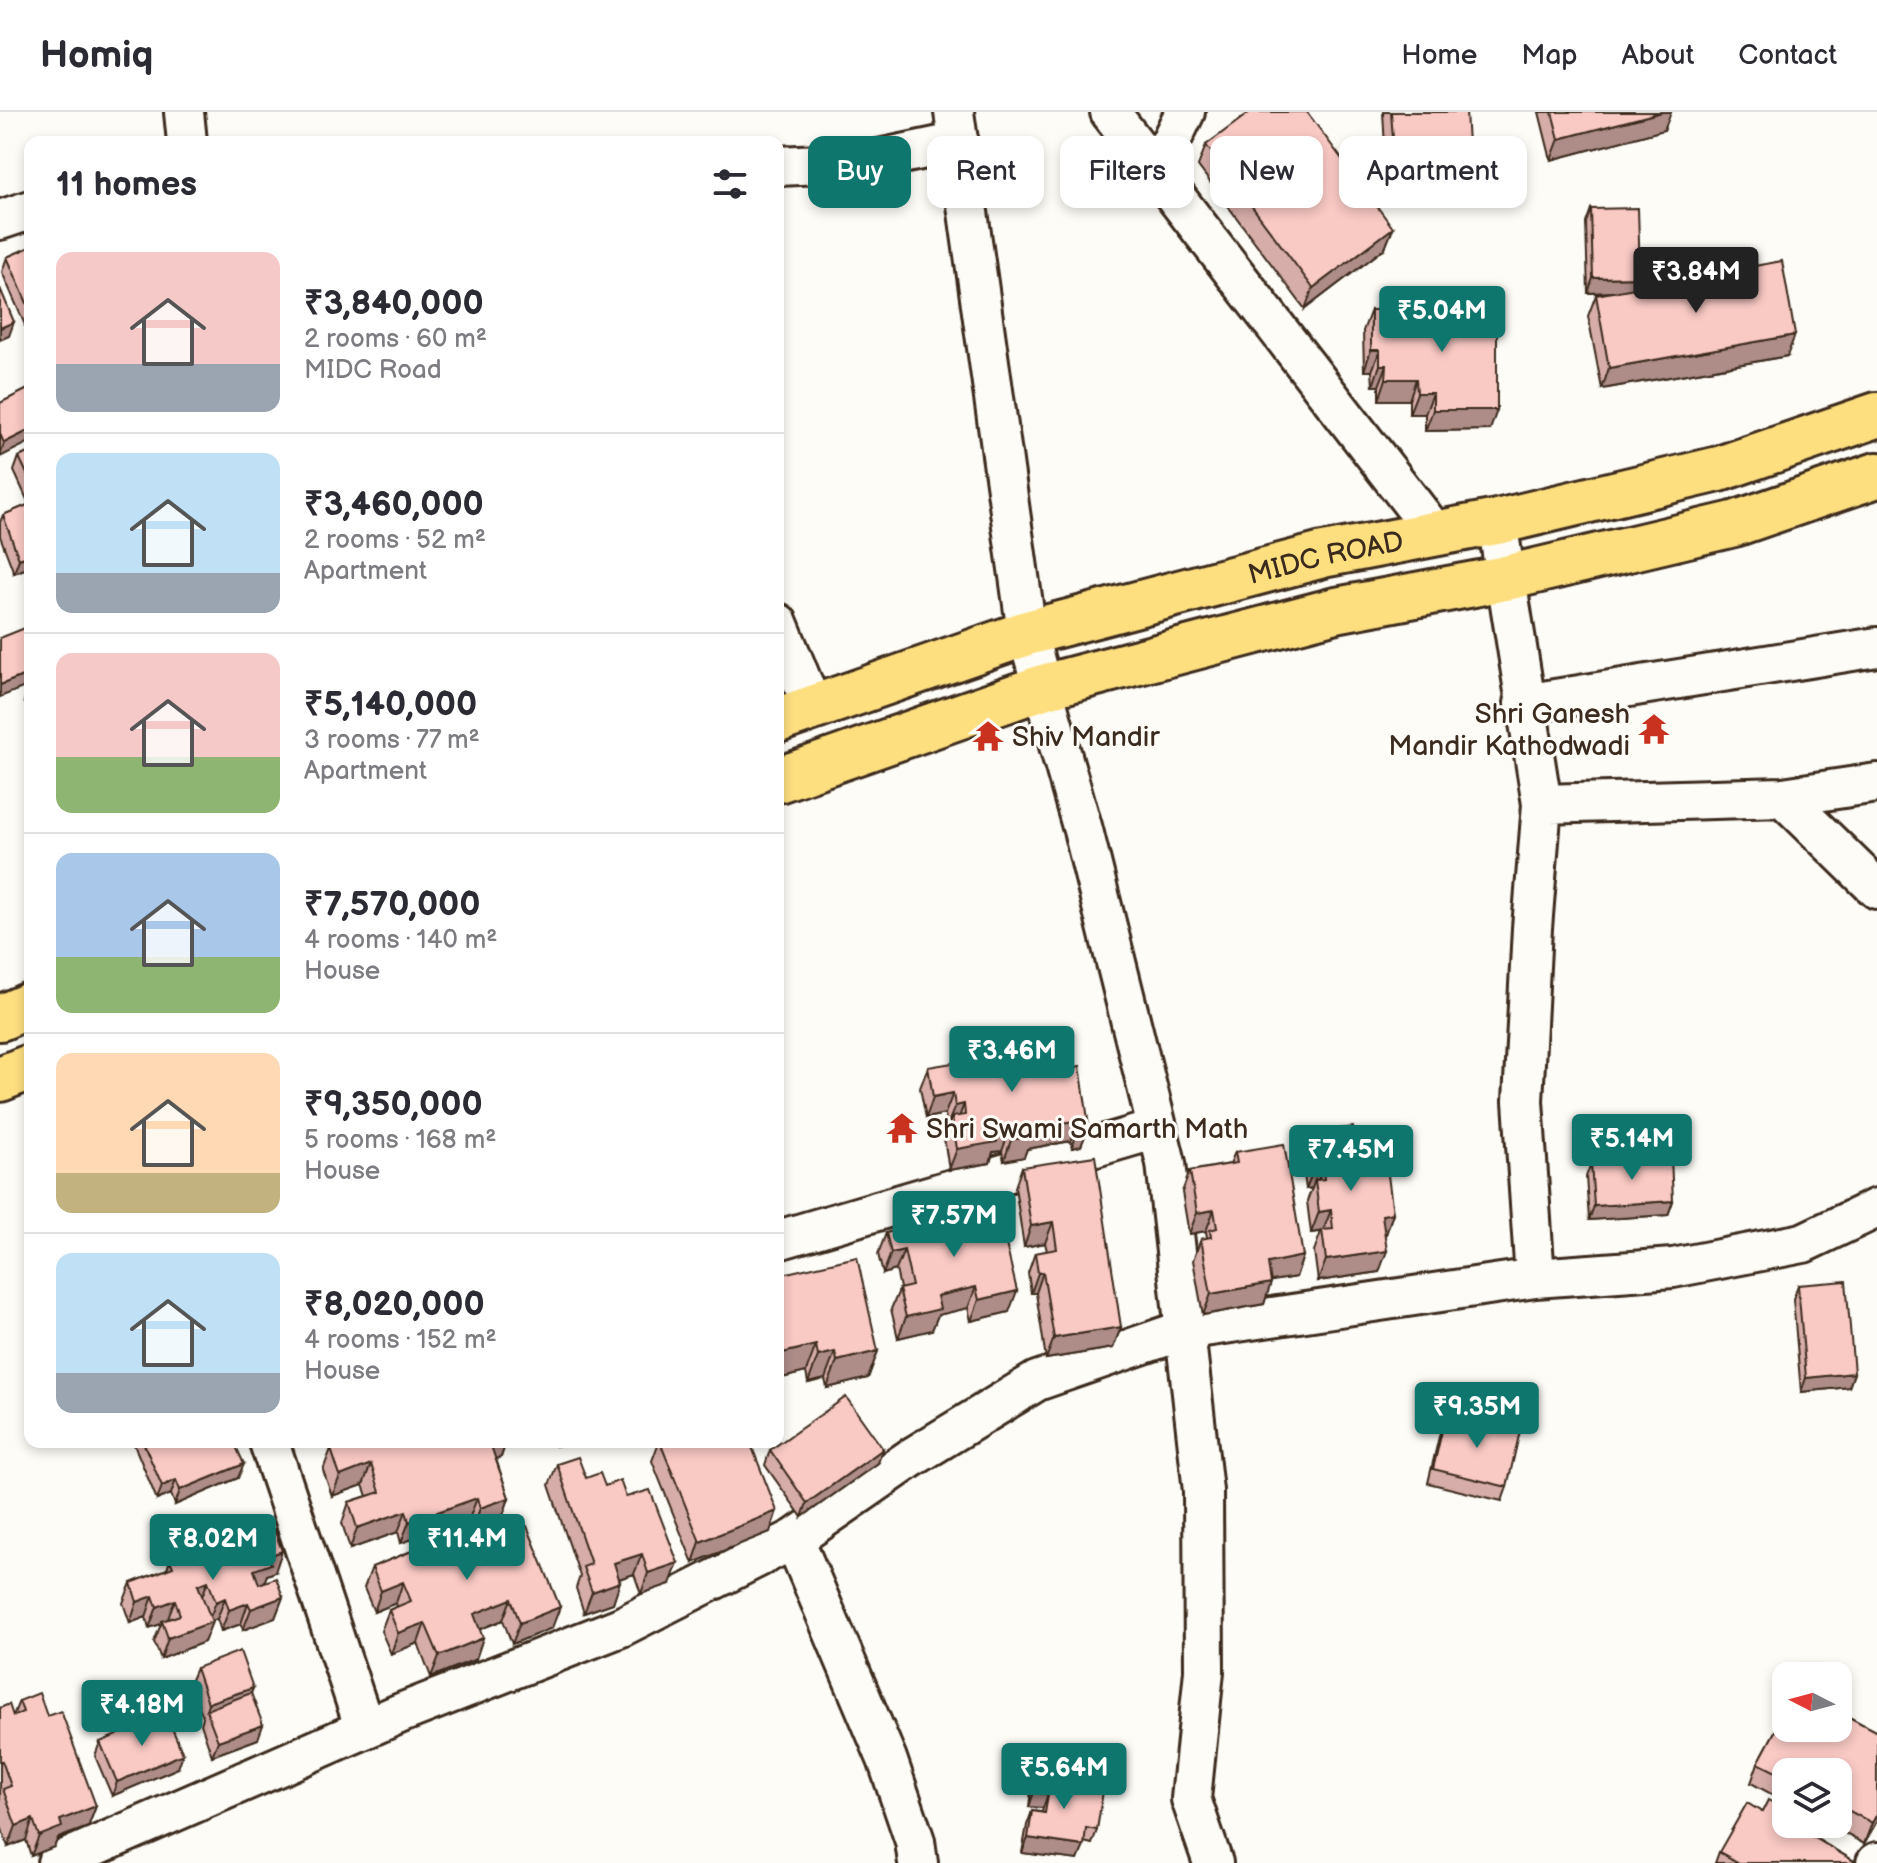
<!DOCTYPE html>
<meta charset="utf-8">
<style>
:root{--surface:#fff;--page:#f2f2f3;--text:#2b2b33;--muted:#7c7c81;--line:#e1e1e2;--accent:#0f766e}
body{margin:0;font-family:"Balsamiq Sans",sans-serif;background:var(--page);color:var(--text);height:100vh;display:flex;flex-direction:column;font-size:30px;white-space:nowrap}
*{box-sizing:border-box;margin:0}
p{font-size:26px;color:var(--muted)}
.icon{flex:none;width:44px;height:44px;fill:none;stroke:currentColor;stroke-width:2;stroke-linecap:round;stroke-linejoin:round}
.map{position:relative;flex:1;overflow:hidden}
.details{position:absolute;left:24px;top:24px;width:760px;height:1312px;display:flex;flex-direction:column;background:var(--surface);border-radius:16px;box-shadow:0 4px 12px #0003}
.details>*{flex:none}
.top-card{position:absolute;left:808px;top:24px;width:760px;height:72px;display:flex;gap:16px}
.needle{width:52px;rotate:276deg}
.tools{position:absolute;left:1772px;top:1550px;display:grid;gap:16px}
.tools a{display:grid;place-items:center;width:80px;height:80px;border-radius:16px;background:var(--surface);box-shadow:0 4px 12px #0003;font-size:40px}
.price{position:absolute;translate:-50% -68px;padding:0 18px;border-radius:8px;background:var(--accent);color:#fff;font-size:26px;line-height:52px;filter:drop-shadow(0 2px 4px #0008)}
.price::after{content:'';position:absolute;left:50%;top:48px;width:24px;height:18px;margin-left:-12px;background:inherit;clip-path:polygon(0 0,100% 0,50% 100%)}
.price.on{background:#222;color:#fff}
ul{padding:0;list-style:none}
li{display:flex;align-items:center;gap:24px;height:200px;padding:0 32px}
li+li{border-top:2px solid var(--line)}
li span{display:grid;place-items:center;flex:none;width:224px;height:160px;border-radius:16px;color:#555}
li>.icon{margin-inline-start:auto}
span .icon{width:96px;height:96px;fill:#fffc;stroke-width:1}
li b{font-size:34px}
h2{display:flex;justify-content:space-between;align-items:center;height:96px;padding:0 32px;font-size:34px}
.chip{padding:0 28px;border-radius:16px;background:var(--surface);box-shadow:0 4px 12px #0003;font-size:28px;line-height:72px}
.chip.on{background:var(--accent);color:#fff}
header{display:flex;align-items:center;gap:48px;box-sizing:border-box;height:112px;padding:0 40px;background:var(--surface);border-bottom:2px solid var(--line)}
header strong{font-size:38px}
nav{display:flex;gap:44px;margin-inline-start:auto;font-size:28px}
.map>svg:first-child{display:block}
</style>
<header>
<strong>Homiq</strong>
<nav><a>Home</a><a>Map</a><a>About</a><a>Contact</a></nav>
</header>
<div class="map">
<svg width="1877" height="1751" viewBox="0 0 1877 1751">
<rect width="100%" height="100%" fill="#fdfcf7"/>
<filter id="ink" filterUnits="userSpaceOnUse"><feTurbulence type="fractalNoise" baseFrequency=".0125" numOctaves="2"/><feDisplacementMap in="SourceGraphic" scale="16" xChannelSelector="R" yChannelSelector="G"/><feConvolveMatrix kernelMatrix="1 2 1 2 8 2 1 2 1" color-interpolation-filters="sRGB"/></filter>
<g filter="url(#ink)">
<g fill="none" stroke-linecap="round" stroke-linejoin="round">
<defs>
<path id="minor" d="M184,0L187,30
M954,0L1027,521L1083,718L1166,1051L1203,1379L1204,1559L1191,1687L1213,1751
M1110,0L1436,422
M778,54L864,50L959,30
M1156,60L1185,0
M0,108L30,98
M1497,410L1542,692L1532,816L1523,989L1535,1166L1673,1156L1803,1131L1877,1096
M778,511L812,594
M1524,592L1877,535
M1783,685L1877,671
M1542,692L1783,685L1877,777
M778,1128L1157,1017
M269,1330L365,1617
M794,1427L887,1647L915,1729L918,1751
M57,1751L401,1601L621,1515L794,1427L911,1346L1037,1269L1184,1218L1535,1166
M1876,1751L1877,1750"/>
<g id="major">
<path id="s1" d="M778,608L1027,521L1323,443L1497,410L1719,357L1877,303"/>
<path d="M778,668L1043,575L1336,498L1506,466L1734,412L1877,363"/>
<path d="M0,906L30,893"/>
<path d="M0,967L30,955"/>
</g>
</defs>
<use href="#minor" stroke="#3b2a1e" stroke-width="44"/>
<use href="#major" stroke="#3b2a1e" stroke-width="50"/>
<use href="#minor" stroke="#fdfcf7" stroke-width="38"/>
<use href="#major" stroke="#fedf80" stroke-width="44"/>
</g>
<path fill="#d6ada9" stroke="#3b2a1e" stroke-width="2" d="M1383,0H1466L1462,83L1388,88Z
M1539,0H1671L1664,18L1551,48Z
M1206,33L1393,116L1385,136L1305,197L1198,54Z
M1591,97L1636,176L1787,244L1602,277L1588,204L1596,183L1615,180L1588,181L1586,111Z
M30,135V211L25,213L2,160L7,145Z
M1371,198L1490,318L1425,319V302H1409V288H1379V274H1373L1372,259H1364L1363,219Z
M30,276L0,345V291Z
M30,340V392H29L14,359L19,345Z
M30,392V455L14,461L0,424V410L3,403Z
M29,575H30V603L24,589Z
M928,955L1071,956L1089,1014L1081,1034L1072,1036L1071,1029L1027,1037L1024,1045L1004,1049L1002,1039L993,1040L990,1051L949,1058L944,1026L948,1014H947L945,1002L926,1006L920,976Z
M1308,1021L1356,1038L1393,1101L1386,1122H1385L1379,1160L1318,1169L1314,1139L1321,1120L1311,1121L1307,1089L1312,1076L1306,1077L1301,1042Z
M1235,1040L1303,1144L1296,1165L1271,1169L1264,1192L1203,1203L1193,1148L1201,1127L1207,1126L1206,1119L1189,1122L1182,1080L1190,1059L1230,1052Z
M1591,1051L1673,1089L1668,1103L1589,1108L1586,1065Z
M1022,1055L1121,1215L1113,1236L1046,1247L1036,1181H1031L1028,1161L1035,1141L1047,1139L1045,1131L1024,1135L1015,1075Z
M997,1094L1009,1200L971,1209L968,1196L938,1203L932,1218L898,1226L891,1197L900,1176L896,1158L883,1162L878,1142L886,1121Z
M778,1163L878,1239L868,1266L827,1276L825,1267L808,1271L806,1260L778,1267Z
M1798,1173L1854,1261L1849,1275L1801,1280L1793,1187Z
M1446,1302L1507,1375L1502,1389L1428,1371L1441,1316Z
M133,1330H237L236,1333L238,1366L175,1393L171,1382L157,1388Z
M401,1330H506L501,1345L496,1347L509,1386L502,1406L479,1414L480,1417L499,1426L552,1516L512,1532L503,1508L480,1517L476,1547L431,1565L418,1531L391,1542L381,1519L389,1498L397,1494L396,1491L374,1500L364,1476L372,1455L414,1438L418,1428L467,1408L401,1431L398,1420L350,1437L342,1411L349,1390L367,1384L363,1373L332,1384L323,1358L331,1337Z
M659,1330H750L770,1420L693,1451L652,1349Z
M770,1338L878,1351L802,1405L765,1353Z
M557,1352L626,1385L670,1472L641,1482L634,1462L619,1467L613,1491L584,1501L576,1476L580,1464L549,1373Z
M201,1445L275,1460L267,1463L264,1470L283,1485L275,1506L243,1518L241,1512L221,1519L217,1507L212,1509L204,1530L161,1547L154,1530L161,1512L149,1516L146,1505L130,1511L123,1491L131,1471L167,1457L170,1448Z
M196,1556L253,1576L251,1581L258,1627L212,1644L201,1612L203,1605L190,1570Z
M19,1589L47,1604L96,1694L88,1715L58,1726L54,1735L31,1744L26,1728L8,1735L0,1711V1596L13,1604Z
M1786,1599V1616H1838V1599L1877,1620V1709L1864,1732L1827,1712H1838V1660H1786V1690L1751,1671L1758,1651Z
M100,1630L178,1656L112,1684L95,1644Z
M1038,1655L1056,1669L1070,1675L1097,1718L1092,1732L1084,1730L1078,1748L1022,1741L1027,1713L1032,1699L1042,1700L1043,1696L1029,1695L1032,1669Z
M1762,1700L1809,1712L1806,1721L1858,1751H1715L1719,1740Z"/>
<path fill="#ae8d89" stroke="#3b2a1e" stroke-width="2" d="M1662,0H1671L1664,18L1551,48L1559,27Z
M1470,62L1462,83L1388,88L1396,67Z
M1393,116L1385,136L1305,197L1313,176Z
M1640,165L1635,179L1588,181L1593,166Z
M30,200V211L25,213Z
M14,210L9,224L0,228V216Z
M1795,223L1787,244L1602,277L1609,256Z
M1371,238H1380L1372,259H1364Z
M1380,253H1387L1379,274H1373Z
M1386,267H1416L1409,288H1379Z
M1417,281H1433L1425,302H1409Z
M1433,298H1497L1490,318L1425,319Z
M30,318V330L0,345L4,331Z
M30,443V455L14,461L19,447Z
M30,561V573L0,585V573Z
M953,981L945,1002L926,1006L933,985Z
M964,992L956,1013L952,1005L948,1014H947L955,994Z
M1079,1008L1071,1029L1027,1037L1024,1045L1004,1049L1011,1028L1029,1017Z
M1089,1014L1081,1034L1072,1036L1079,1015Z
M1010,1018L1002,1039L993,1040L990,1051L949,1058L957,1037L996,1020Z
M1323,1055L1316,1074L1315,1068L1312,1076L1306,1077L1314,1056Z
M1673,1089L1668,1103L1589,1108L1594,1094Z
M1214,1098L1206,1119L1189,1122L1197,1101Z
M1331,1098L1323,1119L1311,1121L1319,1100Z
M1393,1101L1386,1122L1374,1123L1382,1103Z
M1053,1110L1045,1131L1024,1135L1031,1114Z
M904,1138L896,1158L883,1162L891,1141Z
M1387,1139L1379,1160L1318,1169L1326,1148Z
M1303,1144L1296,1165L1260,1171L1268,1151Z
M1043,1160L1036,1181H1031L1038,1161Z
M1271,1171L1264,1192L1203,1203L1211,1182Z
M976,1175L968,1196L938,1203L932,1218L898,1226L906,1205L937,1184Z
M1017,1179L1009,1200L971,1209L979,1188Z
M1121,1215L1113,1236L1046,1247L1054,1226Z
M816,1233L806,1260L778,1267V1242Z
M878,1239L868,1266L827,1276L837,1249Z
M835,1240L825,1267L808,1271L818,1244Z
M1854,1261L1849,1275L1801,1280L1806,1266Z
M492,1330H506L501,1345L482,1352L490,1331Z
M533,1330H551L532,1334Z
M557,1330H575L556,1334Z
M883,1337L878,1351L802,1405L807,1391Z
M244,1352L238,1366L175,1393L180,1378Z
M371,1352L363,1373L332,1384L340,1364Z
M176,1368L171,1382L157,1388L162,1374Z
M477,1386L469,1407L401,1431L409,1410Z
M509,1386L502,1406L473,1417L480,1396Z
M406,1399L398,1420L350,1437L357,1416Z
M777,1399L770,1420L693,1451L700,1430Z
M282,1439L275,1460L267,1463L263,1473L247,1479L254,1458L268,1444Z
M642,1442L634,1462L606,1471L614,1451Z
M678,1451L670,1472L641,1482L648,1461Z
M208,1469L200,1490L198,1473Z
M403,1470L396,1491L374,1500L381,1479Z
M620,1470L613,1491L584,1501L592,1480Z
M153,1484L146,1505L130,1511L137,1490Z
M283,1485L275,1506L243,1518L251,1497Z
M225,1486L217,1507L208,1510L216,1490Z
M511,1487L503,1508L466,1523L474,1502Z
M175,1488L167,1509H162L161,1512L149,1516L157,1495Z
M248,1491L241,1512L221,1519L229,1498Z
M560,1495L552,1516L512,1532L520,1511Z
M212,1510L204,1530L161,1547L168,1526Z
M425,1511L418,1531L391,1542L398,1521Z
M483,1526L476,1547L431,1565L439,1544Z
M253,1576L248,1590L206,1598L208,1591Z
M263,1613L258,1627L212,1644L218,1629Z
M183,1642L178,1656L112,1684L117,1670Z
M1034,1680L1048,1682L1043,1696L1029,1695Z
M96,1694L88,1715L58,1726L54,1735L31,1744L39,1724L60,1708Z
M1877,1702V1709L1864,1732L1872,1711Z
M33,1707L26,1728L8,1735L16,1714Z
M1028,1726L1084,1734L1078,1748L1022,1741Z"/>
<path fill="#f9c9c4" stroke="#3b2a1e" stroke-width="2" d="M1250,0H1307L1393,116L1313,176L1206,33Z
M1391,0H1466L1470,62L1396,67Z
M1552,0H1662L1559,27Z
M1638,96L1640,165L1593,166L1591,97Z
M30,135V198L7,145Z
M1782,149L1795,223L1609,256L1596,183Z
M0,176L14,210L0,216Z
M1497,197V298H1433V281H1417L1416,267H1386L1387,253H1380V238H1371V198Z
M30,276V318L4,331L0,322V291Z
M30,340V368L19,345Z
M30,392V443L19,447L3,403Z
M30,514V561L0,573V526Z
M1067,932L1071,956L1080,954L1089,1014L1079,1015V1008L1029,1017L1031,1024L1011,1028L1010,1018L996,1020L997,1030L957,1037L952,1005L965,1003L964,992L955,994L953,981L933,985L928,955Z
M1353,1015L1356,1038L1384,1033L1393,1101L1382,1103L1387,1139L1326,1148L1322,1118L1333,1117L1331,1098L1319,1100L1315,1068L1324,1067L1323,1055L1314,1056L1308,1021Z
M1284,1032L1303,1144L1268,1151L1271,1171L1211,1182L1201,1127L1211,1125L1210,1118L1217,1116L1214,1098L1197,1101L1190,1059L1237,1051L1235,1040Z
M1095,1044L1121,1215L1054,1226L1043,1160L1038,1161L1035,1141L1057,1137L1053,1110L1031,1114L1022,1055Z
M1671,1045L1673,1089L1594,1094L1591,1051Z
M997,1094L1017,1179L979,1188L976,1175L937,1184L940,1197L906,1205L899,1177L912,1174L904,1138L891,1141L886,1121Z
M857,1145L878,1239L837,1249L835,1240L818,1244L816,1233L778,1242V1163Z
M1846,1169L1854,1261L1806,1266L1798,1173Z
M846,1285L883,1337L807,1391L770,1338Z
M1446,1302L1520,1319L1507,1375L1433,1357Z
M143,1330H234L244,1352L180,1378L176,1368L162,1374Z
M351,1330H492L490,1331L509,1386L480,1396L477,1386L409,1410L406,1399L357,1416L349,1390L380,1380L371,1352L340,1364L331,1337Z
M660,1330H750L777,1399L700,1430Z
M578,1345L586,1366L600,1361L605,1374L620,1368L626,1385L650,1378L678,1451L648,1461L642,1442L614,1451L620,1470L592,1480L583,1455L591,1452L557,1352Z
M475,1405L480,1417L494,1412L499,1426L527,1414L560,1495L520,1511L511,1487L474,1502L483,1526L439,1544L425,1511L398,1521L389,1498L411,1489L403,1470L381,1479L372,1455L420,1436L418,1428Z
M274,1417L282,1439L268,1444L271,1452L254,1458L259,1472L276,1466L283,1485L251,1497L248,1491L229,1498L225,1486L216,1490L208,1469L198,1473L212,1510L168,1526L162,1509L180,1503L175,1488L157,1495L153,1484L137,1490L131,1471L173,1455L170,1448L198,1438L201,1445Z
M240,1539L253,1576L208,1591L196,1556Z
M39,1581L47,1604L61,1599L96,1694L60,1708L62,1715L39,1724L33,1707L16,1714L3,1677L11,1674L2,1649L0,1650V1596L9,1592L13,1604L23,1600L19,1589Z
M251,1581L263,1613L218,1629L206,1598Z
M1786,1599V1616H1838V1599L1877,1620V1702L1872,1711L1838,1693V1660H1786V1665L1758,1651Z
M166,1602L183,1642L117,1670L100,1630Z
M1038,1655L1057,1658L1056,1669L1071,1671L1070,1675L1103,1679L1097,1718L1086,1716L1084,1734L1028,1726L1032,1699L1045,1701L1048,1682L1034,1680Z
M1768,1688L1786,1698V1712H1809L1805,1720L1857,1751H1739L1719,1740L1747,1691L1762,1700Z"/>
</g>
<defs>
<symbol id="temple-bare" viewBox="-9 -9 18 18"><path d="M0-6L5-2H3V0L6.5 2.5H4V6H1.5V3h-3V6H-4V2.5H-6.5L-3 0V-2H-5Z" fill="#c8321e" stroke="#fdfcf7" stroke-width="2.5" paint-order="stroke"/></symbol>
</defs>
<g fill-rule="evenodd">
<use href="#temple-bare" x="1632" y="595" width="44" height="44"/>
<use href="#temple-bare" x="966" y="602" width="44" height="44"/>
<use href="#temple-bare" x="880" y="994" width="44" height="44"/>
</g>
<g text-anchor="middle" stroke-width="6" stroke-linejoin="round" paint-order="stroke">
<g font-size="28" fill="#3b2a1e" stroke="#fdfcf7">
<text dy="10" stroke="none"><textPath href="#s1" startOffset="572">MIDC ROAD</textPath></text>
</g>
<g font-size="28" fill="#3b2a1e" stroke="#fdfcf7" text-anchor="start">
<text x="1630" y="611" text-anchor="end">Shri Ganesh<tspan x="1630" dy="32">Mandir Kathodwadi</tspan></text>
<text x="1012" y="634">Shiv Mandir</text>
<text x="926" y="1026">Shri Swami Samarth Math</text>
</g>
</g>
</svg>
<div class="tools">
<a><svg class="needle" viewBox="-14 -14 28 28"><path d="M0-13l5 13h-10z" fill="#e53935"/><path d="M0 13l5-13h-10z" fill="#7c7c81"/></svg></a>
<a><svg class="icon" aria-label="layers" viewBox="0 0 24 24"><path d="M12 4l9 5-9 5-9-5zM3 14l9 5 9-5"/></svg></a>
</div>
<b class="price on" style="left:1696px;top:203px">₹3.84M</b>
<b class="price" style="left:1442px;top:242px">₹5.04M</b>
<b class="price" style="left:1012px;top:982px">₹3.46M</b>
<b class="price" style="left:1632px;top:1070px">₹5.14M</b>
<b class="price" style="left:1351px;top:1081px">₹7.45M</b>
<b class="price" style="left:954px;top:1147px">₹7.57M</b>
<b class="price" style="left:1477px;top:1338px">₹9.35M</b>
<b class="price" style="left:213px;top:1470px">₹8.02M</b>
<b class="price" style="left:467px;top:1470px">₹11.4M</b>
<b class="price" style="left:142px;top:1636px">₹4.18M</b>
<b class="price" style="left:1064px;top:1699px">₹5.64M</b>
<div class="top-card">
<a class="chip on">Buy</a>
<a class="chip">Rent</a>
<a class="chip">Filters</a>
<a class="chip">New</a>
<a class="chip">Apartment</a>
</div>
<section class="details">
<h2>11 homes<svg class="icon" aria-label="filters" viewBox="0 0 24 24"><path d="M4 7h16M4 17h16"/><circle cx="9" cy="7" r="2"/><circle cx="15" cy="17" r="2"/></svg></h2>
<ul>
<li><span style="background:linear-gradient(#f6c9c9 70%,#9aa5b1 0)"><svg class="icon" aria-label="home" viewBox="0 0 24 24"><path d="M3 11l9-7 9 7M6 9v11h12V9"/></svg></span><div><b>₹3,840,000</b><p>2 rooms · 60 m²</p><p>MIDC Road</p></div></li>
<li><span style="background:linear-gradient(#bfe0f5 75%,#9aa5b1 0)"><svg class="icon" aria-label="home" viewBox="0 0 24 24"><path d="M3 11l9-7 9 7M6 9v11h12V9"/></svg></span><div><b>₹3,460,000</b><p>2 rooms · 52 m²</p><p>Apartment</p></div></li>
<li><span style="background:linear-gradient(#f6c9c9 65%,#8fb573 0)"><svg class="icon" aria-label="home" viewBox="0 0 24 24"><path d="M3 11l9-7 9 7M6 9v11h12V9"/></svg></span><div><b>₹5,140,000</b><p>3 rooms · 77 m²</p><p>Apartment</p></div></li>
<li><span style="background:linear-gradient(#a9c7e8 65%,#8fb573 0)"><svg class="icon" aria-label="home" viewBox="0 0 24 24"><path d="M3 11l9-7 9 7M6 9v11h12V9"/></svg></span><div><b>₹7,570,000</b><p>4 rooms · 140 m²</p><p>House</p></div></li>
<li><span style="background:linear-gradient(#ffd9b3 75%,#c2b280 0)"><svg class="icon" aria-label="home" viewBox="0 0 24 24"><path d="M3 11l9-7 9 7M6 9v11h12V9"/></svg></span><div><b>₹9,350,000</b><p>5 rooms · 168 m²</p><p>House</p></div></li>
<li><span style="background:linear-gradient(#bfe0f5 75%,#9aa5b1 0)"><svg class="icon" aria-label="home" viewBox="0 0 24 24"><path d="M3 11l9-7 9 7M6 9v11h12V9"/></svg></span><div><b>₹8,020,000</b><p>4 rooms · 152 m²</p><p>House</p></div></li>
</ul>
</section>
</div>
